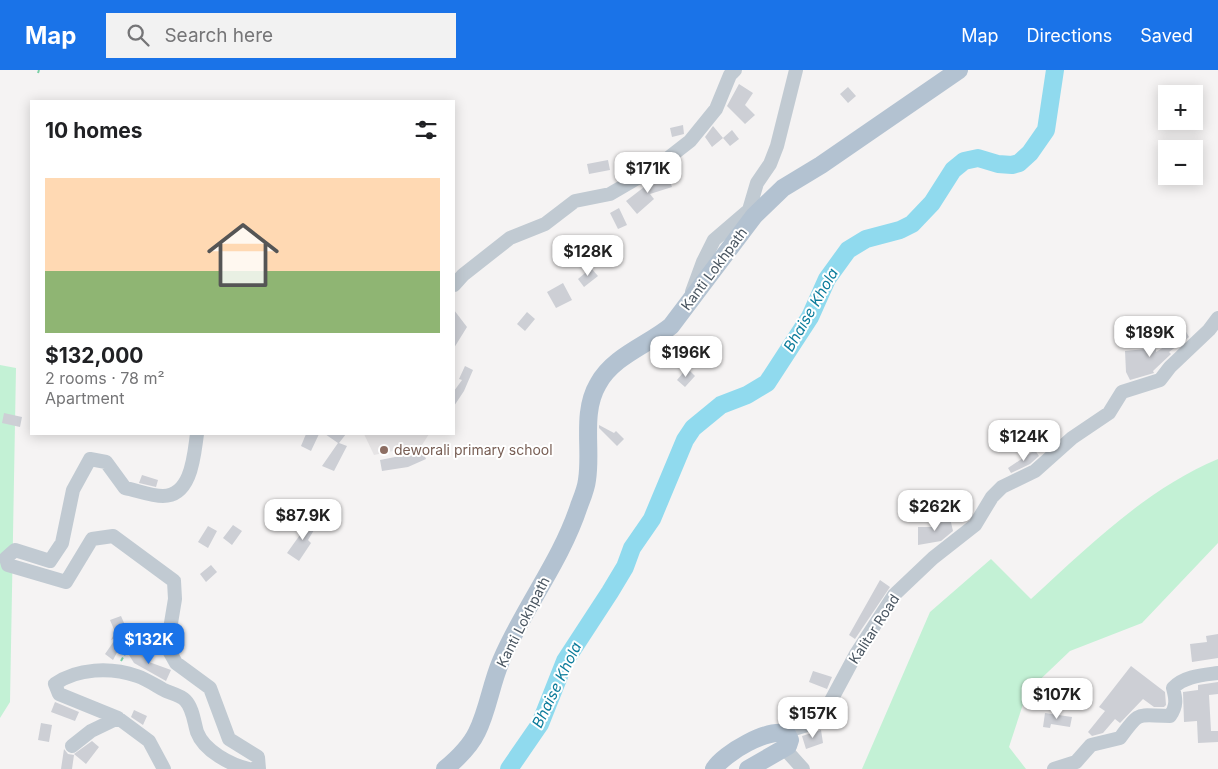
<!DOCTYPE html>
<meta charset="utf-8">
<style>
:root{--surface:#fff;--page:#f2f2f2;--text:#202124;--muted:#757577;--accent:#1a73e8}
body{margin:0;font-family:Inter,sans-serif;background:var(--page);color:var(--text);height:100vh;display:flex;flex-direction:column;font-size:19px;white-space:nowrap}
*{box-sizing:border-box;margin:0}
p{font-size:16px;color:var(--muted)}
.icon{flex:none;width:28px;height:28px;fill:none;stroke:currentColor;stroke-width:2;stroke-linecap:round;stroke-linejoin:round}
.map{position:relative;flex:1;overflow:hidden}
.sheet{position:absolute;left:30px;top:30px;width:425px;height:335px;display:flex;flex-direction:column;background:var(--surface);border-radius:0px;box-shadow:0 2px 12px #0003}
.sheet>*{flex:none}
.tools{position:absolute;left:1158px;top:15px;display:grid;gap:10px}
.tools a{display:grid;place-items:center;width:45px;height:45px;border-radius:0px;background:var(--surface);box-shadow:0 2px 12px #0003;font-size:25px}
.price{position:absolute;translate:-50% -42px;padding:0 11px;border-radius:10px;background:#fff;color:#222;font-size:16px;line-height:32px;filter:drop-shadow(0 1px 2px #0008)}
.price::after{content:'';position:absolute;left:50%;top:30px;width:15px;height:11px;margin-left:-8px;background:inherit;clip-path:polygon(0 0,100% 0,50% 100%)}
.price.current{background:var(--accent);color:#fff}
ul{padding:0;list-style:none}
li{display:grid;align-content:center;gap:10px;height:265px;padding:0 15px}
li span{display:grid;place-items:center;height:155px;border-radius:0px;color:#555}
li>.icon{margin-inline-start:auto}
span .icon{width:90px;height:90px;fill:#fffc;stroke-width:1}
li b{font-size:21px}
h2{display:flex;justify-content:space-between;align-items:center;height:60px;padding:0 15px;font-size:21px}
header{display:flex;align-items:center;gap:30px;box-sizing:border-box;height:70px;padding:0 25px;background:var(--accent);color:#fff}
header strong{font-size:24px}
nav{display:flex;gap:28px;margin-inline-start:auto;font-size:18px}
.search{width:350px;height:45px;background:var(--page);display:flex;align-items:center;gap:12px;box-sizing:border-box;padding:0 18px;border-radius:0px;color:var(--muted);font-size:19px}
.map>svg:first-child{display:block}
</style>
<header>
<strong>Map</strong>
<div class="search"><svg class="icon" aria-label="search" viewBox="0 0 24 24"><circle cx="10" cy="10" r="6"/><path d="M15 15l6 6"/></svg>Search here</div>
<nav><a>Map</a><a>Directions</a><a>Saved</a></nav>
</header>
<div class="map">
<svg width="1218" height="699" viewBox="0 0 1218 699">
<rect width="100%" height="100%" fill="#f5f3f3"/>
<path fill="#e6e4e5" d="M364,364H429L422,375L374,385Z"/>
<path fill="#c3f1d5" d="M0,295L16,298L10,632L0,648Z
M1218,389V473L1142,553L1070,581L1027,622L1009,677L1026,699H862L930,542L991,489L1031,529C1088,477 1146,419 1218,389Z"/>
<g fill="none" stroke-linecap="round" stroke-linejoin="round">
<path stroke="#90daee" stroke-width="18" d="M509,699L540,654L565,591L610,522L625,497L632,478L652,449L685,370L693,358L721,335L747,325L767,313L810,247L827,209L848,180L866,169L900,160L912,154L932,133L953,100L964,91L978,88L998,94L1012,95L1019,93L1030,83L1046,60L1055,0"/>
</g>
<path fill="#cdcfd5" d="M739,14L753,23L745,35L755,45L745,54L727,36Z
M848,17L856,26L848,33L840,24Z
M683,55L684,64L672,67L670,58Z
M713,56L723,68L712,77L705,67Z
M732,60L739,69L730,76L723,68Z
M608,90L610,100L589,104L587,94Z
M668,106L672,117L650,124L654,129L637,144L626,131L648,114Z
M619,138L627,155L618,159L610,143Z
M609,176L616,184L604,194L598,186Z
M591,198L598,206L584,217L578,209Z
M563,213L572,230L556,238L547,222Z
M454,240L467,257L454,278Z
M527,242L535,249L525,261L517,254Z
M1185,260L1189,267L1169,282L1171,284L1153,301L1154,303L1130,310L1126,302L1125,281L1156,278V282L1175,270L1173,266Z
M465,296L473,300L464,321L454,336V321L462,310L459,309Z
M687,298L695,306L685,317L677,310Z
M4,343L22,347L20,357L2,353Z
M599,355L614,363L616,361L624,369L617,376L599,358Z
M306,364H319L311,381L301,376Z
M325,364H346L339,373L347,376L334,401L322,396L338,373Z
M420,376L426,389L408,397L382,401L380,390L400,386V384Z
M1035,380L1039,386L1030,394L1011,403L1008,398Z
M142,405L158,410L156,417L139,413Z
M328,429L333,449L319,452L315,432Z
M950,448L953,461L941,471L918,475V457H937L935,450Z
M308,449L317,455L308,470L311,473L299,491L287,483L302,462L300,461Z
M233,455L242,461L232,475L223,468Z
M208,456L217,461L208,478L198,472Z
M211,495L217,502L206,512L200,504Z
M880,510L890,517L855,569L849,565Z
M121,546L128,562L111,570L115,562L110,550Z
M1218,564V588L1192,592L1190,574L1207,572L1206,566Z
M114,571L121,575L113,590L105,584Z
M140,578L149,592L171,600L166,611L134,593L129,585Z
M1131,596L1165,622L1166,635L1164,637H1154L1143,629L1120,653L1115,649L1103,663L1092,666L1088,662L1105,641L1099,637Z
M813,601L832,607L827,619L809,612Z
M1218,612V624L1209,625L1211,661H1218V672L1198,673L1197,651L1184,652L1183,622L1198,620V615Z
M55,632L79,642L75,651L51,642Z
M134,640L147,646L143,655L131,647Z
M1045,643L1072,647L1070,657L1051,654L1050,658L1043,657Z
M41,653L52,655L49,672L38,670Z
M821,660L823,673L806,679L802,666Z
M92,671L99,677L86,694L74,684Z
M64,679L68,684L74,685L72,699H61Z"/>
<g fill="none" stroke-linecap="round" stroke-linejoin="round">
<path stroke="#7ad0a6" stroke-width="2" stroke-dasharray="4 2.5" stroke-linecap="butt" d="M38,3L39,0
M121,591L126,582"/>
<path stroke="#c1cad2" stroke-width="14" d="M454,215L463,205L510,168L545,154L575,131L610,124L658,96L690,71L716,39L730,5L735,0
M692,222L703,192L714,170L749,140L757,113L770,94L777,76L796,0
M197,364C194,384 192,426 163,426C151,426 136,420 125,418L106,392L90,389L73,420L62,473L50,491L15,480L6,488L8,495L66,512L92,469L113,466L174,511L175,529L167,577L176,593L210,618L229,669L258,687L259,699
M784,662L820,651L856,584L894,525L933,488L975,455L992,427L1002,417L1035,401L1072,368L1109,343L1122,322L1160,310L1170,297L1209,260L1218,248
M72,676L91,661L118,648
M785,679L803,699
M164,699L149,671L118,648L59,624L55,614C77,598 111,597 137,606C146,609 155,615 164,620C170,623 180,625 185,630C193,638 194,652 197,662C204,681 231,695 249,699
M1054,699L1076,692L1091,675L1120,668C1141,639 1137,646 1170,646C1177,636 1176,629 1173,618C1184,606 1203,605 1218,603"/>
<path stroke="#b3c2d1" stroke-width="18" d="M445,699C457,689 470,677 477,662C488,640 491,614 501,591C524,537 561,491 579,436C582,428 586,419 587,410C592,379 581,343 598,314C613,286 648,275 671,256L754,146L783,118L821,95L959,0
M714,699C724,683 769,657 787,664L790,670L788,676L748,699"/>
</g>
<circle fill="#8d6e63" stroke="#fff" stroke-width="2" cx="384" cy="380" r="5"/>
<g text-anchor="middle" stroke-width="4" stroke-linejoin="round" paint-order="stroke">
<g font-size="14" fill="#4a5661" stroke="#fff">
<text transform="translate(714 199) rotate(-53)" y="5">Kanti Lokhpath</text>
<text transform="translate(523 552) rotate(-63)" y="5">Kanti Lokhpath</text>
<text transform="translate(874 559) rotate(-57)" y="5">Kalitar Road</text>
</g>
<g font-size="14" fill="#785e54" stroke="#fff" text-anchor="start">
<text x="394" y="385">deworali primary school</text>
</g>
<g font-size="15" font-style="italic" fill="#0c7c9b" stroke="#fff">
<text transform="translate(811 240) rotate(-60)" y="5">Bhaise Khola</text>
<text transform="translate(557 615) rotate(-64)" y="5">Bhaise Khola</text>
</g>
</g>
</svg>
<div class="tools">
<a>+</a>
<a>−</a>
</div>
<b class="price" style="left:648px;top:124px">$171K</b>
<b class="price" style="left:588px;top:207px">$128K</b>
<b class="price" style="left:1150px;top:288px">$189K</b>
<b class="price" style="left:686px;top:308px">$196K</b>
<b class="price" style="left:1024px;top:392px">$124K</b>
<b class="price" style="left:935px;top:462px">$262K</b>
<b class="price" style="left:303px;top:471px">$87.9K</b>
<b class="price current" style="left:149px;top:595px">$132K</b>
<b class="price" style="left:1057px;top:650px">$107K</b>
<b class="price" style="left:813px;top:669px">$157K</b>
<section class="sheet">
<h2>10 homes<svg class="icon" aria-label="filters" viewBox="0 0 24 24"><path d="M4 7h16M4 17h16"/><circle cx="9" cy="7" r="2"/><circle cx="15" cy="17" r="2"/></svg></h2>
<ul>
<li><span style="background:linear-gradient(#ffd9b3 60%,#8fb573 0)"><svg class="icon" aria-label="home" viewBox="0 0 24 24"><path d="M3 11l9-7 9 7M6 9v11h12V9"/></svg></span><div><b>$132,000</b><p>2 rooms · 78 m²</p><p>Apartment</p></div></li>
</ul>
</section>
</div>
